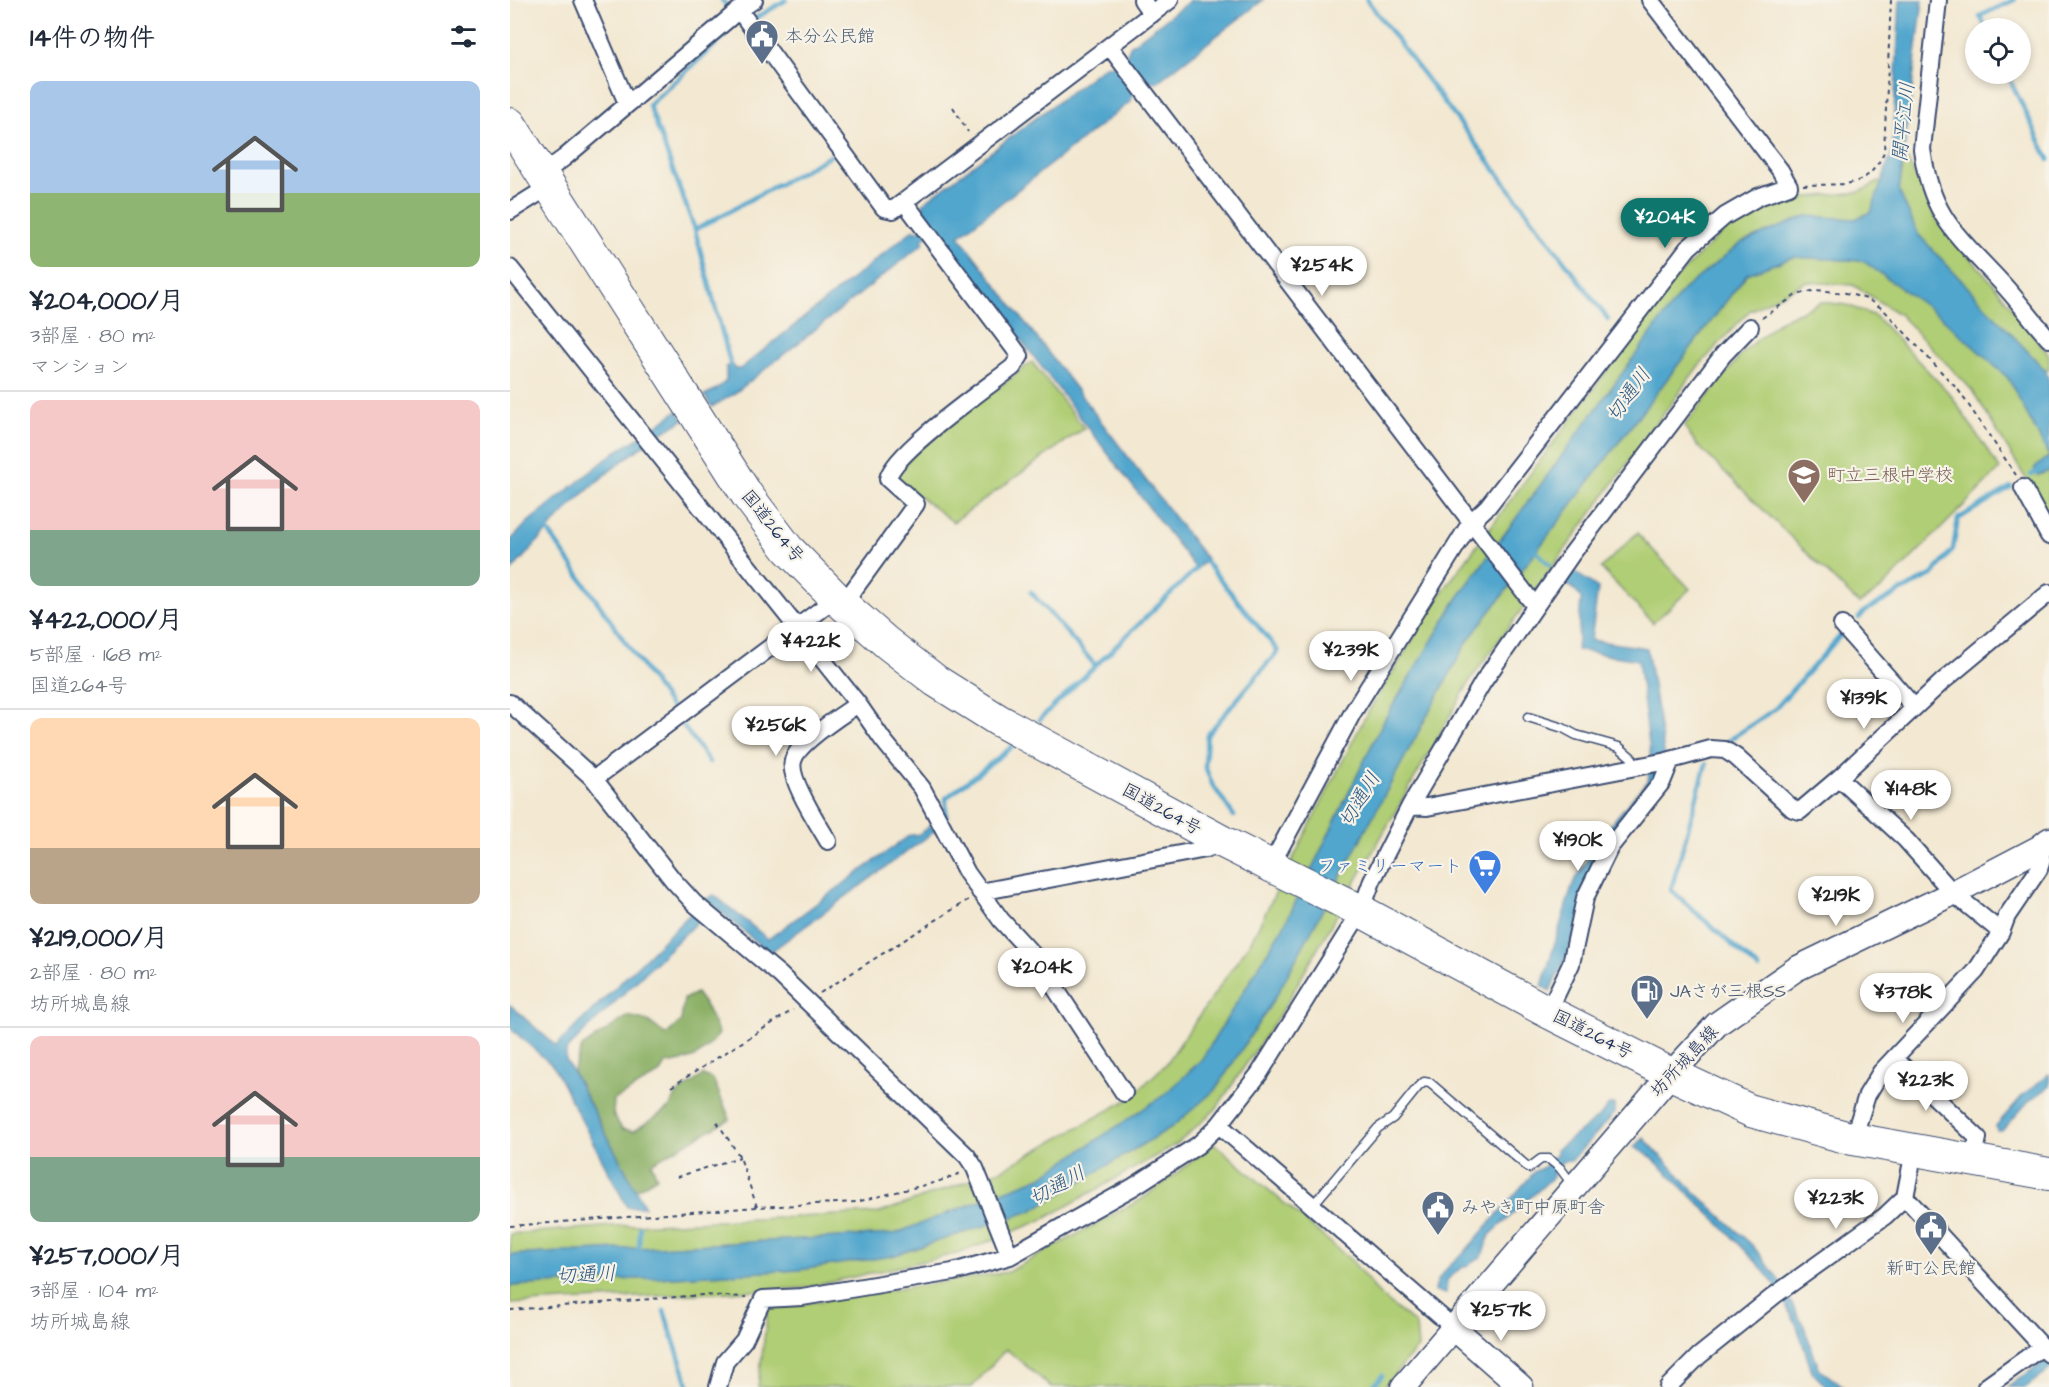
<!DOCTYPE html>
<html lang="ja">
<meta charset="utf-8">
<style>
:root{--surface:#fff;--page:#f6f6f7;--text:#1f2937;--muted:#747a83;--line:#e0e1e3;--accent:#0f766e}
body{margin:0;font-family:"Architects Daughter","Klee One",sans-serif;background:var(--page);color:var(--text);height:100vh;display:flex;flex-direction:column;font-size:22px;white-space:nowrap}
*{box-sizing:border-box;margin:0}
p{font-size:20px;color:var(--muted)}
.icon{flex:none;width:33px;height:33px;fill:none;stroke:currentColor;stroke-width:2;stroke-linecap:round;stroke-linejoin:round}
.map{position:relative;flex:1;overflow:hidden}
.details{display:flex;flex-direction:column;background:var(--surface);width:510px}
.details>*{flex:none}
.buttons{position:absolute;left:1455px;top:18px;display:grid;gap:12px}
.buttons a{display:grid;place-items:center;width:66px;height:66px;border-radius:50%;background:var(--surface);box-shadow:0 3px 9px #0003;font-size:30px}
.price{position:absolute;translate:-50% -51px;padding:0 14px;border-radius:21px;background:#fff;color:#222;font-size:20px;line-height:39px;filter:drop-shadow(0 2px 3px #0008)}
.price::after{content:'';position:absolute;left:50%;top:36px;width:18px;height:14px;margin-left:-9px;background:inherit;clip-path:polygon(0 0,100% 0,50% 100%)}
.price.current{background:var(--accent);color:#fff}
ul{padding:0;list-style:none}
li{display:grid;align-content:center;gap:12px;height:318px;padding:0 30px}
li+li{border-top:2px solid var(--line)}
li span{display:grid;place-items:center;height:186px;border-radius:12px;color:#555}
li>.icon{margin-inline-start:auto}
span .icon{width:108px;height:108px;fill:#fffc;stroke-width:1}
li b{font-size:26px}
h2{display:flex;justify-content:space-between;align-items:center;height:72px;padding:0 30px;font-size:26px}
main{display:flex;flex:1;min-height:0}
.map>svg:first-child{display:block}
</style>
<main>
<section class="details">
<h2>14件の物件<svg class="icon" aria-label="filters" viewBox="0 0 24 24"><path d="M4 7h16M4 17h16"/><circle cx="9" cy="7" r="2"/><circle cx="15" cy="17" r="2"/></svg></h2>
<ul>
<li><span style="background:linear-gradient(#a9c7e8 60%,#8fb573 0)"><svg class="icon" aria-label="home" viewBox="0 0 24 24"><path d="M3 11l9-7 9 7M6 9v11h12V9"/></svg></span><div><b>¥204,000/月</b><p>3部屋 · 80 m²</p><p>マンション</p></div></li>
<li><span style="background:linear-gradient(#f6c9c9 70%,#7fa58c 0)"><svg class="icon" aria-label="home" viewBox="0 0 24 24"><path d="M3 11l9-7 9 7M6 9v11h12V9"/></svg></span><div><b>¥422,000/月</b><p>5部屋 · 168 m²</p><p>国道264号</p></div></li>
<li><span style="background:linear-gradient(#ffd9b3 70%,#b9a48a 0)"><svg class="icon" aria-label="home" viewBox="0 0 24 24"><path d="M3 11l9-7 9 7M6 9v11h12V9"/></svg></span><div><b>¥219,000/月</b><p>2部屋 · 80 m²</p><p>坊所城島線</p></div></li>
<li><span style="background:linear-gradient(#f6c9c9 65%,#7fa58c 0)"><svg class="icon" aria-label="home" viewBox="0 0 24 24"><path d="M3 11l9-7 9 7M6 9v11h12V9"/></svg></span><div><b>¥257,000/月</b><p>3部屋 · 104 m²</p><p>坊所城島線</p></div></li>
</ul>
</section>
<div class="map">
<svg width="1539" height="1387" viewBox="0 0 1539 1387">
<rect width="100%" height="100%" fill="#f7f3e8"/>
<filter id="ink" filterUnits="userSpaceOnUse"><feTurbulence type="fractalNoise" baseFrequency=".0167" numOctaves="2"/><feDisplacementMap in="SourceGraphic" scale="12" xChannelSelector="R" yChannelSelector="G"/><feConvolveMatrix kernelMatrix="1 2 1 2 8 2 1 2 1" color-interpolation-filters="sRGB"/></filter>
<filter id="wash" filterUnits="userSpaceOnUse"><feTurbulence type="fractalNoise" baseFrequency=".008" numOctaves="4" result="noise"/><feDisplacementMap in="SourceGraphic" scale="24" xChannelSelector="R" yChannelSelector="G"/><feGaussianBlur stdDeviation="1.35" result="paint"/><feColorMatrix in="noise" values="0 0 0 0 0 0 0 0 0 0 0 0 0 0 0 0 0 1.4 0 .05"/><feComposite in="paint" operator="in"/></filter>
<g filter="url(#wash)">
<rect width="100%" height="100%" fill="#f3e8d1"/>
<path fill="#b0ce75" stroke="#667e6a" stroke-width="1.5" d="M1395,155L1428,221L1487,288L1539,355V369L1536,371L1408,234L1389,191Z
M1373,180L1361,212L1345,219L1296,216L1231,243L1173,290L947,599L873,722L775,924L692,1059L657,1093L531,1177L384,1234L0,1255V1234L104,1226L369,1213L493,1169L619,1099L656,1064L741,941L855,717L930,595L1166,278L1219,226L1279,199L1349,192Z
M1283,257L1353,261L1431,317L1498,378L1539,456L1528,475L1539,471V523L1518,482L1462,390L1389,314L1343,285L1296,282L1239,311L1187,368L961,679L775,1006L706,1109L667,1144L534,1219L450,1253L294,1288L0,1304V1286L289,1270L382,1256L521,1211L662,1127L706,1089L766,996L957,642L1237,274Z
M1311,302L1337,305L1365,316L1440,394L1490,469L1371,589L1349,604L1187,445L1174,426L1234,351L1270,321Z
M522,362L574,428L443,522L384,477L407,450Z
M1127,533L1180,589L1143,623L1091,568Z
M705,1144L842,1261L870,1295L906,1325L908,1347L874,1387H541L496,1349L462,1387H248L258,1309L498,1272L632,1199Z"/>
<path fill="#8cb166" stroke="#547062" stroke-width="1.5" d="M186,993L197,1008L209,1034C190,1057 185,1060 155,1064L149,1074L104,1100L103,1114L112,1129L124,1131L159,1108L166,1095L193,1075L203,1079L220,1119L141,1163L147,1177L126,1190L63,1072L72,1047L118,1016L138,1021L156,1035L171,1021L174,999Z"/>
<path fill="#51a6cd" stroke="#366a96" stroke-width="1.5" d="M681,0H753L647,82H637L623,92L621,101L449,236L697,560L686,569L426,229L412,239L414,243L224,394L202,407L194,395L205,390L216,381V367L222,364L226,369H230L404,229L406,232L421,221L414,210L413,203L595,66C607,66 617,58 620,46Z
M1390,0H1413L1389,191L1408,234L1536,371L1539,382V471L1528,475L1524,469L1539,456L1498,378L1431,317L1353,261L1283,257L1237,274L957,642L766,996L706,1089L662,1127L521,1211L382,1256L289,1270L0,1286V1255L384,1234L531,1177L657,1093L692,1059L775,924L873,722L947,599L1173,290L1231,243L1296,216L1345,219L1361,212L1382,152Z
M168,410L173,420C133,444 96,471 63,504C41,525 21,550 0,572V541L18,522L105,452L132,436Z
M1059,568L1088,588L1081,640L1137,648L1156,764L1096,845L1058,953L1040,991L1032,986L1062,886L1091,836L1138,780L1141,760L1128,660L1067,650L1071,598L1063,588L1050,580Z
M421,825L425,831L259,953L196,899L204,895L258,939L400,835H408Z
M181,913L188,921L56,1050V1060L135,1207H117L43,1066L0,1028V1005L46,1046Z
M1539,1074V1087L1518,1102L1492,1131H1487L1486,1126L1514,1094Z
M1104,1104L1105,1113L1061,1161H1053L1043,1172V1177L980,1235L971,1258L950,1269L937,1280L936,1294L925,1291C926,1276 941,1264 952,1255L1025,1171L1034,1167L1047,1154L1046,1150L1091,1115L1099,1105Z
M1134,1138L1184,1191L1243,1246L1267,1277L1294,1326L1309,1369L1334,1387H1317L1302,1372L1287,1326L1265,1285L1248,1264L1203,1217L1140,1156L1124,1147Z
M1539,1358V1370L1516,1387H1498Z"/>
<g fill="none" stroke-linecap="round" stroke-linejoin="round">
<path stroke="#51a6cd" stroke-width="4.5" d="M212,0L217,6
M857,0L1098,319
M246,18L276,0
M1476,28L1470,16L1504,0
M215,36L139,105L185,230L222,370
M1497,74L1539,160
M185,230L320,156
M1521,475L1539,465
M38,531L162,709
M1023,548L1040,565
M696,562L768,651L697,735L695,766L702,784L724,816
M521,592L585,665
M1349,618L1355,611L1423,574L1443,549L1448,519L1501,487
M529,720L686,569
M172,724L199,762
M1215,743L1266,708L1331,635
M1196,764L1161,890L1249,969
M436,817V798L503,746
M129,1248L130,1227
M154,1311L179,1387
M862,1387L872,1376"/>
</g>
</g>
<g filter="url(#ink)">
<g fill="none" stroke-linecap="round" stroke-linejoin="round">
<defs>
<path id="lane" d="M1018,717L1053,728L1066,735L1109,747L1122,758L1126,767
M802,1206L868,1128L883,1118L908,1087L914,1082L920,1083L1019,1168L1031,1159H1039L1050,1168L1062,1184"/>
<path id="street" d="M73,0L117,103
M632,0L642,14
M1428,0L1412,149C1421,216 1446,234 1489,280C1507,299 1522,320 1539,339
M229,10L374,208L383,210L660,0
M600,47L1025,606
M32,174L54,158L229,10L244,0
M0,211L40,186
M0,268L348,704L373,740L412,788L457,873L491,920L524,956L614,1093
M1513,488L1539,536
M1332,625L1404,707
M0,703L84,779L163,880L184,903L270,975L457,1156L465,1168L500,1256
M1329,778L1396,840L1443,893L1491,932
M84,779L317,605L330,602L342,592L406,504L378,479C382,453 478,387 503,367L510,356L395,203
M900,806L917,807L1157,761L1201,749L1215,750L1226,757L1283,809L1290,811L1329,778L1432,682L1539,593
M318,841C309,825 278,779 283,761C287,743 332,715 348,704
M761,865L843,712L961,522L978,506L1178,248L1215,216L1248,197L1279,186L1270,170L1140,0
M470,892L696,849L713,842
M1038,1012L1061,964L1075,898L1100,847L1152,782L1161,760
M1384,1058L1468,1138L1463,1161
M709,1125L944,1328
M1343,1139L1357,1095L1371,1072L1466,971L1491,932L1497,916L1529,869L1532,860L1529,848
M1395,1197L1539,1354
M208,1387L215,1362L234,1340L253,1299L292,1297L443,1272L500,1256L623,1187L688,1145L709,1125L749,1074L851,911L862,881L900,806L973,682L1061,555L1213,355L1240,327
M1158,1387L1189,1356L1265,1295L1375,1216L1395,1197L1404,1151
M1476,1387L1532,1347"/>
<path id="secondary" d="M944,1328L1011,1387
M893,1387L1161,1074L1207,1024L1286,969L1443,893L1529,848L1539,840"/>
<path id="highway" d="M0,124L237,495L278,549L330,602L377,643L426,681L488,720L713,842L851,911L1038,1012L1161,1074L1241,1111L1343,1139L1539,1174"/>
</defs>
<use href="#lane" stroke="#3b4b6f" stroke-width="11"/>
<use href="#street" stroke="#3b4b6f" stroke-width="20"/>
<use href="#secondary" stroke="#3b4b6f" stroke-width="27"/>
<use href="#highway" stroke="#3b4b6f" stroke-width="34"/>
<path stroke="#3b4b6f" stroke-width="2" stroke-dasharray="4.5 4.5" stroke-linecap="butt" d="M443,107L458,132
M1293,185C1332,183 1356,192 1374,152L1381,0
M1252,318L1286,295L1306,290L1336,293L1357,299L1373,309L1449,391L1506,475
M310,993L458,900
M161,1087L283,1010
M207,1122L230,1157L247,1207
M167,1177L230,1157
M0,1226L247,1207L346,1202L427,1182L451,1173
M0,1310L192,1295L236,1297"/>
<use href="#lane" stroke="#fff" stroke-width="8"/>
<use href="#street" stroke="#fff" stroke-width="16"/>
<use href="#secondary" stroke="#fff" stroke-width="24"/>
<use href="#highway" stroke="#fff" stroke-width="32"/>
</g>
</g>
<defs>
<symbol id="civic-pin" viewBox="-11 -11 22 30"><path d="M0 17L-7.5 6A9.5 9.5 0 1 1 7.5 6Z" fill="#5c6f8a" stroke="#f7f3e8"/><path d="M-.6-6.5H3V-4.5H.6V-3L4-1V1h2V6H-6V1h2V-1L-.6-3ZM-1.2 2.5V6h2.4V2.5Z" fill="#fff"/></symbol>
<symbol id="school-pin" viewBox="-11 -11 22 30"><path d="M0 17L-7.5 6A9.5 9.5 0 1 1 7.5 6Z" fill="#8d6e63" stroke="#f7f3e8"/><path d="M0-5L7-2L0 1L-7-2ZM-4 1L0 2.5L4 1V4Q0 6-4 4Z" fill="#fff"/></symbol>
<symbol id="supermarket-pin" viewBox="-11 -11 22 30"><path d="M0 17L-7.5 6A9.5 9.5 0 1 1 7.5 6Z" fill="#3f7fe0" stroke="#f7f3e8"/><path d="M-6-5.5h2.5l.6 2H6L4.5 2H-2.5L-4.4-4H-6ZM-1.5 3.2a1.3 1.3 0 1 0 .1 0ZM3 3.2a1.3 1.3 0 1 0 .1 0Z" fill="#fff"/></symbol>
<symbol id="fuel-pin" viewBox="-11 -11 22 30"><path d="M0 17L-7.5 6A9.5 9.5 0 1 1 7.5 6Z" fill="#5c6f8a" stroke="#f7f3e8"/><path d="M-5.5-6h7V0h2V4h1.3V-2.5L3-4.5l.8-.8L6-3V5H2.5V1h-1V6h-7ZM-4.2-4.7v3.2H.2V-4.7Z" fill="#fff"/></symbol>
</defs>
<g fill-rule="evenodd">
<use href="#civic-pin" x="233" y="17" width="38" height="52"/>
<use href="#school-pin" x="1275" y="456" width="38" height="52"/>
<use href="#supermarket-pin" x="956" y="847" width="38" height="52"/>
<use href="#fuel-pin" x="1118" y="972" width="38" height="52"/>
<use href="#civic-pin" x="909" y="1188" width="38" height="52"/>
<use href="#civic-pin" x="1402" y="1208" width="38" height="52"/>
</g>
<g text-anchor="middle" stroke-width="4.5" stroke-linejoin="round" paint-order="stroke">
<g font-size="18" fill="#4e5e75" stroke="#f7f3e8" text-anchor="start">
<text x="275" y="42">本分公民館</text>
<text x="1160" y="997">JAさが三根SS</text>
<text x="951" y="1213">みやき町中原町舎</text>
<text x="1421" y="1274" text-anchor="middle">新町公民館</text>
</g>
<g font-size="18" fill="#785e54" stroke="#f7f3e8" text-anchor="start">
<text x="1317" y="481">町立三根中学校</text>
</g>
<g font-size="18" fill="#1b2f5e" stroke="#f7f3e8">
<text transform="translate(263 526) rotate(51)" y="6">国道264号</text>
<text transform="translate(652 809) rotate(29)" y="6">国道264号</text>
<text transform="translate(1083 1034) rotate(27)" y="6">国道264号</text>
<text transform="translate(1174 1061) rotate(-47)" y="6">坊所城島線</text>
</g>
<g font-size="18" fill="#366cbe" stroke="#f7f3e8" text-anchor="end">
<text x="952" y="872">ファミリーマート</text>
</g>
<g font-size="20" font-style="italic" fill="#2e5985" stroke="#f7f3e8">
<text transform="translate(1393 122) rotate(-84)" y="7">開平江川</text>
<text transform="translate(1118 394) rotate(-54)" y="7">切通川</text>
<text transform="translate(849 799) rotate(-59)" y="7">切通川</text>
<text transform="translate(547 1185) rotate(-29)" y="7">切通川</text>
<text transform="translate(76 1274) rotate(-3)" y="7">切通川</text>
</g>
</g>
</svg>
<div class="buttons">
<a><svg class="icon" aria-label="locate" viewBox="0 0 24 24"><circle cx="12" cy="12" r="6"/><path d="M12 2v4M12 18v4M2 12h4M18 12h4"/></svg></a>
</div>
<b class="price current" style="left:1155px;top:249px">¥204K</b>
<b class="price" style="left:812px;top:297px">¥254K</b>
<b class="price" style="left:301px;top:673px">¥422K</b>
<b class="price" style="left:841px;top:682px">¥239K</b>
<b class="price" style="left:1354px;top:730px">¥139K</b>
<b class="price" style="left:266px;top:757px">¥256K</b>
<b class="price" style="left:1401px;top:821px">¥148K</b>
<b class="price" style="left:1068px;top:872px">¥190K</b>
<b class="price" style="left:1326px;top:927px">¥219K</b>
<b class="price" style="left:532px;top:999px">¥204K</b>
<b class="price" style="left:1393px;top:1024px">¥378K</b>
<b class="price" style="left:1416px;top:1112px">¥223K</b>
<b class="price" style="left:1326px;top:1230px">¥223K</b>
<b class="price" style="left:991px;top:1342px">¥257K</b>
</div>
</main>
